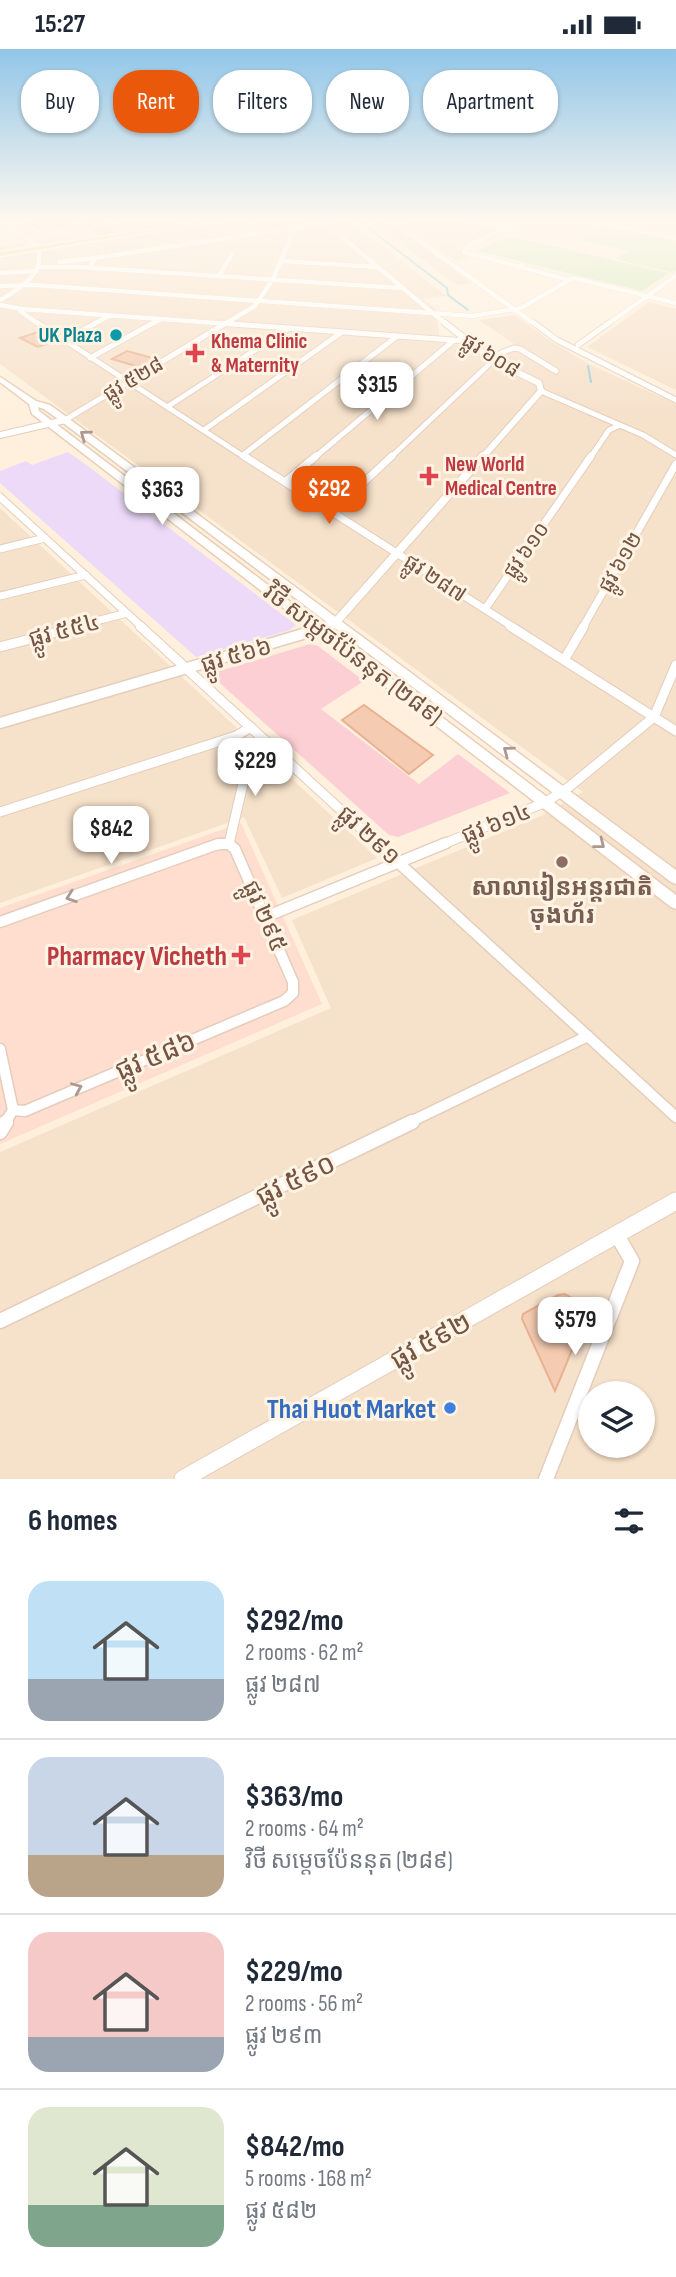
<!DOCTYPE html>
<meta charset="utf-8">
<style>
:root{--surface:#fff;--page:#f2f2f3;--text:#1f2937;--muted:#747a83;--line:#e0e1e3;--accent:#ea580c}
body{margin:0;font-family:"Sofia Sans Condensed","Noto Sans Khmer",sans-serif;background:var(--page);color:var(--text);height:100vh;display:flex;flex-direction:column;font-size:26px;white-space:nowrap}
*{box-sizing:border-box;margin:0}
p{font-size:23px;color:var(--muted)}
.icon{flex:none;width:38px;height:38px;fill:none;stroke:currentColor;stroke-width:2;stroke-linecap:round;stroke-linejoin:round}
.map{position:relative;height:1430px;overflow:hidden}
.panel{display:flex;flex-direction:column;background:var(--surface);flex:1}
.panel>*{flex:none}
.hud{position:absolute;left:21px;top:21px;width:635px;height:63px;display:flex;gap:14px}
.fabs{position:absolute;left:578px;top:1332px;display:grid;gap:14px}
.fabs a{display:grid;place-items:center;width:77px;height:77px;border-radius:50%;background:var(--surface);box-shadow:0 2px 5px #0004;font-size:35px}
.price{position:absolute;translate:-50% -60px;padding:0 16px;border-radius:14px;background:#fff;color:#222;font-size:23px;line-height:46px;filter:drop-shadow(0 2px 4px #0008)}
.price::after{content:'';position:absolute;left:50%;top:42px;width:21px;height:16px;margin-left:-10px;background:inherit;clip-path:polygon(0 0,100% 0,50% 100%)}
.price.active{background:var(--accent);color:#fff}
ul{padding:0;list-style:none}
li{display:flex;align-items:center;gap:21px;height:175px;padding:0 28px}
li+li{border-top:2px solid var(--line)}
li span{display:grid;place-items:center;flex:none;width:196px;height:140px;border-radius:21px;color:#555}
li>.icon{margin-inline-start:auto}
span .icon{width:84px;height:84px;fill:#fffc;stroke-width:1}
li b{font-size:30px}
h2{display:flex;justify-content:space-between;align-items:center;height:84px;padding:0 28px;font-size:30px}
.chip{padding:0 24px;border-radius:28px;background:var(--surface);box-shadow:0 2px 5px #0004;font-size:24px;line-height:63px}
.chip.active{background:var(--accent);color:#fff}
.status{display:flex;justify-content:space-between;align-items:center;height:49px;padding:0 35px;background:var(--surface);direction:ltr}
.status svg{height:19px;fill:currentColor}
.map>svg:first-child{display:block}
</style>
<div class="status"><b>15:27</b><svg viewBox="0 0 49 12"><path d="M0 12V9h3v3zM5 12V6h3v6zM10 12V3h3v9zM15 12V0h3v12zM26 1h20v11H26zM47 4h2v5h-2z"/></svg></div>
<div class="map">
<svg width="676" height="1430" viewBox="0 0 676 1430">
<rect width="100%" height="100%" fill="#fef0dc"/>
<path fill="#f6e1ca" fill-rule="evenodd" d="M114,172H350L446,247L423,250L436,261L440,294L467,296L481,308L514,295L479,271L515,266L552,293L589,315L676,355V1430H0V1103L331,959L292,871L541,767L583,743L0,315V197L87,183L91,187L125,181ZM590,1344H642V1396H590Z
M371,172H387L472,234L457,236Z
M399,172H465L498,179L456,199L468,208L458,213Z
M649,253L676,260V341L587,298Z
M0,459L377,809L282,849L244,768L0,854Z"/>
<path fill="#ffddcf" d="M241,774L322,955L0,1095V859Z"/>
<path fill="#eddaf9" d="M68,403L88,417L296,576L290,581L196,608L0,434V422L26,412L32,416Z"/>
<path fill="#fccfd5" d="M310,595L318,597L364,632L321,660L419,735L458,705L510,744L398,788L389,786L213,628L216,623Z"/>
<path fill="#cfebbb" d="M580,172H635L622,180L676,191V222L673,224L616,210L628,202L580,191L604,177Z
M508,187L669,224L642,242L478,202Z"/>
<g fill="none" stroke-linecap="round" stroke-linejoin="round">
<path stroke="#96d1da" stroke-width="2" d="M359,172L447,239L448,246L468,261
M588,317L591,333"/>
</g>
<path fill="#f5ccb2" stroke="#e8b192" stroke-width="2" d="M42,172H70V175L42,181L30,174Z
M82,172H101L116,182L99,185Z
M38,283L55,291L56,292L38,298L20,289Z
M127,302L156,310L142,319L112,310Z
M364,656L433,706L409,725L342,671Z
M565,1245L578,1253L585,1270L555,1342L522,1270L523,1265L558,1246Z"/>
<g fill="none" stroke-linecap="round" stroke-linejoin="round">
<defs>
<path id="minor-far5" d="M5,172L37,197
M392,172L536,276
M591,172L676,189
M505,179L466,198L464,203L569,231
M282,212L377,218
M59,213L95,209
M39,218H80L401,239
M90,219L95,209L326,174
M0,224L37,222
M219,227L232,205
M0,256L22,260L244,276
M22,260L20,262L40,276
M92,276L109,267
M150,276L161,270
M223,276L255,257L273,230L295,179
M606,276L676,227"/>
<path id="minor-far4" d="M38,274L246,409
M220,274L466,292
M534,274L557,291L676,351
M63,292L96,274
M578,296L609,274
M90,309L153,274
M541,342L643,386L676,406
M167,358L289,279
M65,371L226,274
M204,381L342,283
M243,406L396,288
M314,409L452,293
M390,409L501,304L514,299L520,300L556,322
M590,409L609,381L618,377"/>
<path id="minor-far3" d="M244,407L513,578
M285,433L316,407
M0,448L142,578
M332,463L392,407
M0,500L45,489
M0,547L86,526
M485,560L591,407
M73,578L127,564
M583,578L676,415"/>
<path id="minor-far2" d="M140,577L379,796
M510,577L676,682
M0,598L80,577
M564,611L584,577
M0,763L236,687L251,678
M229,795L251,700L265,691
M216,796L229,795
M441,796L546,753L569,738L654,668L676,616"/>
<path id="minor-far1" d="M377,794L676,1068
M265,868L446,794
M0,873L218,795H229
M0,1000L13,1061
M13,1061L25,1062L284,952L293,944V933L235,800L229,795
M5,1074L13,1061
M408,1074L588,987"/>
<path id="minor" d="M0,1083L6,1073
M0,1272L412,1073
M546,1430L632,1212L617,1186"/>
<path id="tertiary-far4" d="M323,172L447,276
M471,172L511,181L529,172
M518,219L522,216
M0,237L34,236L473,267L521,259L573,229L676,254
M0,251C21,239 47,224 37,197"/>
<path id="tertiary-far3" d="M445,274L492,311L539,334L541,342L482,409
M0,386L65,371"/>
<path id="tertiary-far2" d="M327,578L336,573L483,407"/>
<path id="tertiary-far1" d="M0,674L330,577"/>
<path id="tertiary" d="M183,1430L676,1152"/>
<path id="secondary" d="M0,328L36,352L50,356L68,369L676,821V835L671,833L62,373L44,360L38,358L39,362L676,846V860L671,858L32,365L29,355L0,333Z"/>
<path id="primary" d="M206,172H218L0,207V203Z"/>
</defs>
<use href="#minor-far5" stroke="#e4cdbb" stroke-width="5"/>
<use href="#minor-far4" stroke="#e4cdbb" stroke-width="7"/>
<use href="#minor-far3" stroke="#e4cdbb" stroke-width="9"/>
<use href="#minor-far2" stroke="#e4cdbb" stroke-width="11"/>
<use href="#minor-far1" stroke="#e4cdbb" stroke-width="13"/>
<use href="#minor" stroke="#e4cdbb" stroke-width="17"/>
<use href="#tertiary-far4" stroke="#e4cdbb" stroke-width="5"/>
<use href="#tertiary-far3" stroke="#e4cdbb" stroke-width="8"/>
<use href="#tertiary-far2" stroke="#e4cdbb" stroke-width="10"/>
<use href="#tertiary-far1" stroke="#e4cdbb" stroke-width="13"/>
<use href="#tertiary" stroke="#e4cdbb" stroke-width="19"/>
<use href="#secondary" stroke="#e9ceb8" stroke-width="3"/>
<use href="#primary" stroke="#fff" stroke-width="3"/>
<use href="#minor-far5" stroke="#fff" stroke-width="4.5"/>
<use href="#minor-far4" stroke="#fff" stroke-width="5"/>
<use href="#minor-far3" stroke="#fff" stroke-width="7"/>
<use href="#minor-far2" stroke="#fff" stroke-width="9"/>
<use href="#minor-far1" stroke="#fff" stroke-width="10"/>
<use href="#minor" stroke="#fff" stroke-width="14"/>
<use href="#tertiary-far4" stroke="#fff" stroke-width="4.5"/>
<use href="#tertiary-far3" stroke="#fff" stroke-width="6"/>
<use href="#tertiary-far2" stroke="#fff" stroke-width="8"/>
<use href="#tertiary-far1" stroke="#fff" stroke-width="10"/>
<use href="#tertiary" stroke="#fff" stroke-width="17"/>
<use href="#secondary" fill="#fff" fill-rule="evenodd"/>
<use href="#primary" fill="#ffd592" fill-rule="evenodd"/>
</g>
<defs><path id="oneway-chevron" d="M-2-3.5L2.5 0L-2 3.5" fill="none" stroke-width="1.6" stroke-linecap="round" stroke-linejoin="round" transform="scale(1.75)"/></defs>
<g stroke="#ac988f">
<use href="#oneway-chevron" transform="translate(85 386) rotate(-143)"/>
<use href="#oneway-chevron" transform="translate(508 702) rotate(-143)"/>
<use href="#oneway-chevron" transform="translate(600 795) rotate(38)"/>
<use href="#oneway-chevron" transform="translate(71 848) rotate(160)"/>
<use href="#oneway-chevron" transform="translate(77 1039) rotate(-23)"/>
</g>
<linearGradient id="sky" x2="0" y2="1"><stop stop-color="#91c6e8"/><stop offset="0.46" stop-color="#fff8ef"/><stop offset="1" stop-color="#fff8ef" stop-opacity="0"/></linearGradient>
<rect width="676" height="372" fill="url(#sky)"/>
<circle fill="#0f9aa8" stroke="#fff4e4" stroke-width="2.5" cx="116" cy="286" r="7"/>
<g fill="#e0444e" stroke="#fff4e4" stroke-width="2.5">
<path d="M191.5 293.5h7v7h7v7h-7v7h-7v-7h-7v-7h7z"/>
<path d="M425.5 416.5h7v7h7v7h-7v7h-7v-7h-7v-7h7z"/>
<path d="M237.5 895.5h7v7h7v7h-7v7h-7v-7h-7v-7h7z"/>
</g>
<circle fill="#8d6e63" stroke="#fff4e4" stroke-width="2.5" cx="562" cy="813" r="7"/>
<circle fill="#3f7fe0" stroke="#fff4e4" stroke-width="2.5" cx="450" cy="1359" r="7"/>
<g text-anchor="middle" stroke-width="6" stroke-linejoin="round" paint-order="stroke">
<g font-size="21" font-weight="bold" fill="#0d838f" stroke="#fff4e4" text-anchor="end">
<text x="102" y="293">UK Plaza</text>
</g>
<g font-size="21" font-weight="bold" fill="#be3a42" stroke="#fff4e4" text-anchor="start">
<text x="211" y="299">Khema Clinic<tspan x="211" dy="24">&amp; Maternity</tspan></text>
<text x="445" y="422">New World<tspan x="445" dy="24">Medical Centre</tspan></text>
</g>
<g font-size="21" fill="#745444" stroke="#fff4e4">
<text transform="translate(491 306) rotate(32)" y="7">ផ្លូវ ៦០៨</text>
<text transform="translate(133 330) rotate(-31)" y="7">ផ្លូវ ៥២៨</text>
<text transform="translate(526 501) rotate(-55)" y="7">ផ្លូវ ៦១០</text>
<text transform="translate(620 513) rotate(-60)" y="7">ផ្លូវ ៦១២</text>
<text transform="translate(435 529) rotate(33)" y="7">ផ្លូវ ២៨៧</text>
</g>
<g font-size="24" fill="#745444" stroke="#fff4e4">
<text transform="translate(64 581) rotate(-15)" y="8">ផ្លូវ ៥៥៤</text>
<text transform="translate(353 605) rotate(37)" y="8">វិថី សម្តេចប៉ែននុត (២៨៩)</text>
<text transform="translate(236 606) rotate(-16)" y="8">ផ្លូវ ៥៦៦</text>
<text transform="translate(496 774) rotate(-22)" y="8">ផ្លូវ ៦១៤</text>
<text transform="translate(369 786) rotate(42)" y="8">ផ្លូវ ២៩១</text>
<text transform="translate(265 867) rotate(66)" y="8">ផ្លូវ ២៩៥</text>
</g>
<g font-size="24" font-weight="bold" fill="#785e54" stroke="#fff4e4">
<text x="562" y="846">សាលារៀនអន្តរជាតិ<tspan x="562" dy="28">ចុងហ័រ</tspan></text>
</g>
<g font-size="28" font-weight="bold" fill="#be3a42" stroke="#fff4e4" text-anchor="end">
<text x="227" y="916">Pharmacy Vicheth</text>
</g>
<g font-size="28" fill="#745444" stroke="#fff4e4">
<text transform="translate(155 1006) rotate(-23)" y="10">ផ្លូវ ៥៨៦</text>
<text transform="translate(295 1130) rotate(-26)" y="10">ផ្លូវ ៥៩០</text>
<text transform="translate(430 1291) rotate(-29)" y="10">ផ្លូវ ៥៩២</text>
</g>
<g font-size="28" font-weight="bold" fill="#366cbe" stroke="#fff4e4" text-anchor="end">
<text x="436" y="1369">Thai Huot Market</text>
</g>
</g>
</svg>
<div class="fabs">
<a><svg class="icon" aria-label="layers" viewBox="0 0 24 24"><path d="M12 4l9 5-9 5-9-5zM3 14l9 5 9-5"/></svg></a>
</div>
<b class="price" style="left:377px;top:373px">$315</b>
<b class="price active" style="left:329px;top:477px">$292</b>
<b class="price" style="left:162px;top:478px">$363</b>
<b class="price" style="left:255px;top:749px">$229</b>
<b class="price" style="left:111px;top:817px">$842</b>
<b class="price" style="left:575px;top:1308px">$579</b>
<div class="hud">
<a class="chip">Buy</a>
<a class="chip active">Rent</a>
<a class="chip">Filters</a>
<a class="chip">New</a>
<a class="chip">Apartment</a>
</div>
</div>
<section class="panel">
<h2>6 homes<svg class="icon" aria-label="filters" viewBox="0 0 24 24"><path d="M4 7h16M4 17h16"/><circle cx="9" cy="7" r="2"/><circle cx="15" cy="17" r="2"/></svg></h2>
<ul>
<li><span style="background:linear-gradient(#bfe0f5 70%,#9aa5b1 0)"><svg class="icon" aria-label="home" viewBox="0 0 24 24"><path d="M3 11l9-7 9 7M6 9v11h12V9"/></svg></span><div><b>$292/mo</b><p>2 rooms · 62 m²</p><p>ផ្លូវ ២៨៧</p></div></li>
<li><span style="background:linear-gradient(#c9d6e8 70%,#b9a48a 0)"><svg class="icon" aria-label="home" viewBox="0 0 24 24"><path d="M3 11l9-7 9 7M6 9v11h12V9"/></svg></span><div><b>$363/mo</b><p>2 rooms · 64 m²</p><p>វិថី សម្តេចប៉ែននុត (២៨៩)</p></div></li>
<li><span style="background:linear-gradient(#f6c9c9 75%,#9aa5b1 0)"><svg class="icon" aria-label="home" viewBox="0 0 24 24"><path d="M3 11l9-7 9 7M6 9v11h12V9"/></svg></span><div><b>$229/mo</b><p>2 rooms · 56 m²</p><p>ផ្លូវ ២៩៣</p></div></li>
<li><span style="background:linear-gradient(#dfe7d0 70%,#7fa58c 0)"><svg class="icon" aria-label="home" viewBox="0 0 24 24"><path d="M3 11l9-7 9 7M6 9v11h12V9"/></svg></span><div><b>$842/mo</b><p>5 rooms · 168 m²</p><p>ផ្លូវ ៥៨២</p></div></li>
</ul>
</section>
